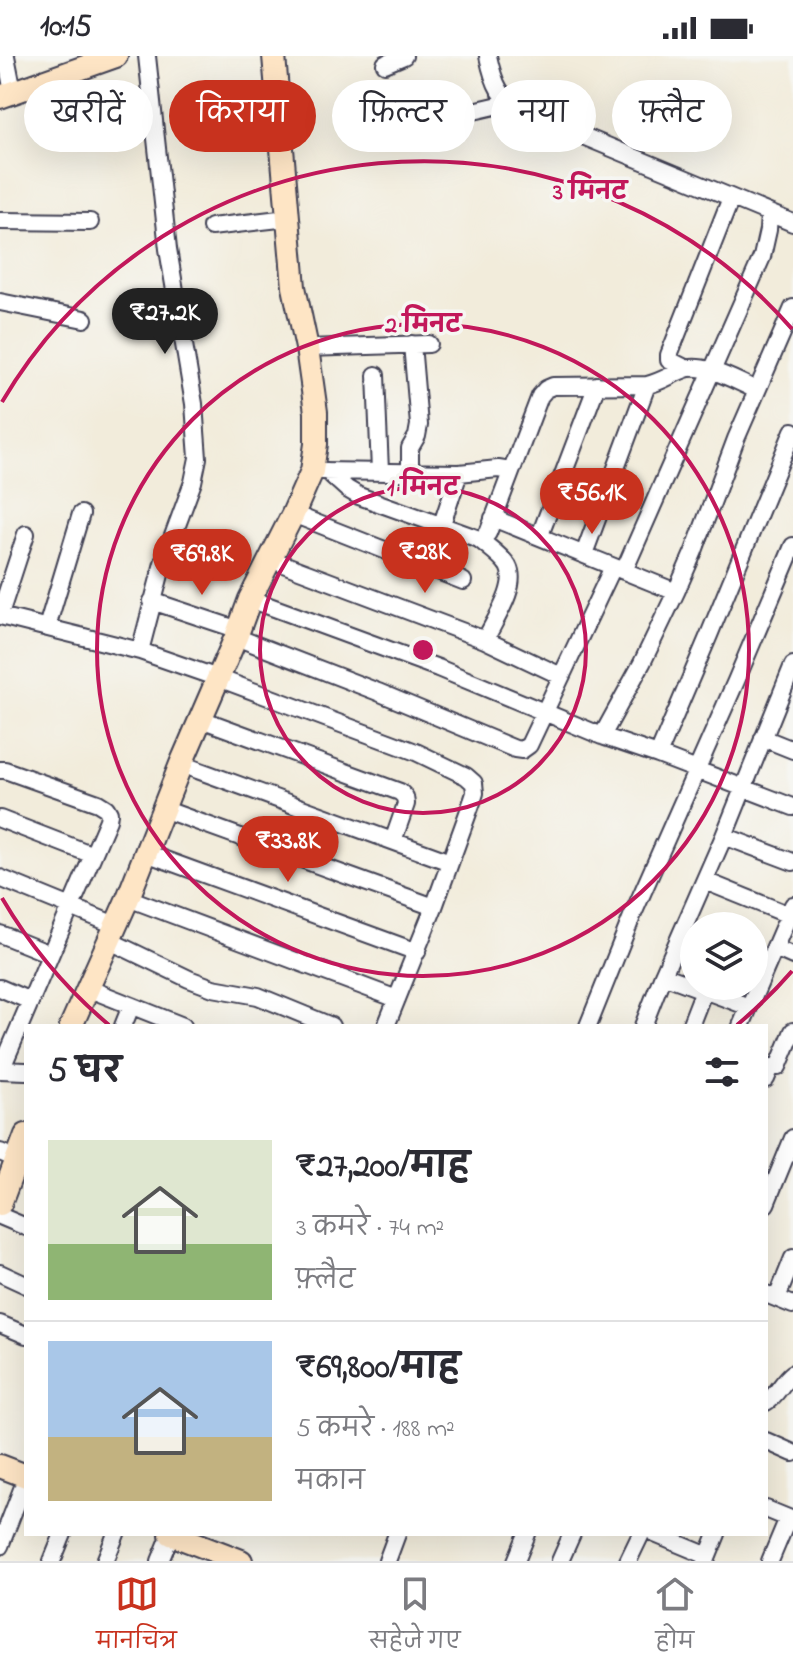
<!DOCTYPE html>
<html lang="hi">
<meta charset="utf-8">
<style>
:root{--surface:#fff;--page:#f2f2f3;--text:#2b2b33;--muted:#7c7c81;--line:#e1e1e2;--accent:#c8321e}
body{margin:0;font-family:"Indie Flower","Playpen Sans Deva",sans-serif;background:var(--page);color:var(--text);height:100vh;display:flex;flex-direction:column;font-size:30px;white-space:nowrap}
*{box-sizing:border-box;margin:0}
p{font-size:26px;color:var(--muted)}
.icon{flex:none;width:44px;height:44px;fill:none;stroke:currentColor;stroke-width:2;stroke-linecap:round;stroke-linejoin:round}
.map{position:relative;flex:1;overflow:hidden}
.sheet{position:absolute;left:24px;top:968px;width:744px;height:512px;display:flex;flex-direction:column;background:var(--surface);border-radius:0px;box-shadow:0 8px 32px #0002}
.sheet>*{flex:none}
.banner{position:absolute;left:24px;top:24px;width:746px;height:72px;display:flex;gap:16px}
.fabs{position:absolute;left:680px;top:856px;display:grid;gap:16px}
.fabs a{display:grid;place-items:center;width:88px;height:88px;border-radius:50%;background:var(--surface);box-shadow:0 8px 32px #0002;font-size:40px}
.price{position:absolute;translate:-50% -68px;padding:0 18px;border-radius:28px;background:var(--accent);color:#fff;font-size:26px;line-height:52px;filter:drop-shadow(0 2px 4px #0008)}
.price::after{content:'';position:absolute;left:50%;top:48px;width:24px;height:18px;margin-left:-12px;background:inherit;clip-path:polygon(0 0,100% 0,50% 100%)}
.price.active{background:#222;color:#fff}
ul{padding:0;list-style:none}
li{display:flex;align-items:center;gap:24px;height:200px;padding:0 24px}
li+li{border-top:2px solid var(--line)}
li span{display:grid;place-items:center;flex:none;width:224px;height:160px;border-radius:0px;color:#555}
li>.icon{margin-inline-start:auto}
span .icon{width:96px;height:96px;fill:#fffc;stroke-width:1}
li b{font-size:34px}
h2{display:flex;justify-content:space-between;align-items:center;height:96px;padding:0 24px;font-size:34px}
.pill{padding:0 28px;border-radius:36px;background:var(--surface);box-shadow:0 8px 32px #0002;font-size:28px;line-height:72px}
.pill.active{background:var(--accent);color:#fff}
.status{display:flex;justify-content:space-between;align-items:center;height:56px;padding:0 40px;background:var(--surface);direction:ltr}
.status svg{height:22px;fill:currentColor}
.menu{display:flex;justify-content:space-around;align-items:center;height:112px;border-top:2px solid var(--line);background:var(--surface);font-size:22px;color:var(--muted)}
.menu a{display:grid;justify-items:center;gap:4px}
.menu .active{color:var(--accent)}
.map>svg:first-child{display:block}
</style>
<div class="status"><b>10:15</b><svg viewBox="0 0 49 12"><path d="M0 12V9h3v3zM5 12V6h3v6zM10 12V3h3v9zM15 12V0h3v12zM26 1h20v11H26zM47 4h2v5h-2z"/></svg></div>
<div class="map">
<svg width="793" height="1505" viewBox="0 0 793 1505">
<rect width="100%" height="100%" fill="#f6f6f2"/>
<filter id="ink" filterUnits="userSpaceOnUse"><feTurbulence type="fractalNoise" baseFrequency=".0125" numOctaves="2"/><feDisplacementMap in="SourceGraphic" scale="16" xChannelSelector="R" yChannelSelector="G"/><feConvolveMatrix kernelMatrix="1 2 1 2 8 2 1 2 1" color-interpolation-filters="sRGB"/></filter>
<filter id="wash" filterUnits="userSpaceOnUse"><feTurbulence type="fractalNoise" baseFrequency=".006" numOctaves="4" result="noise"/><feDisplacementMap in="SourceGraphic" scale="32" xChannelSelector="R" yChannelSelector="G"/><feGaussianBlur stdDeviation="1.8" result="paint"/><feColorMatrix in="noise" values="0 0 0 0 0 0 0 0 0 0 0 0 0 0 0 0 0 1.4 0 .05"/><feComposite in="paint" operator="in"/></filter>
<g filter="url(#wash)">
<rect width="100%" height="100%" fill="#f2ecdb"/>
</g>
<g filter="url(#ink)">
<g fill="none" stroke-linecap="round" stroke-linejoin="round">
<defs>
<path id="street" d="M6,0L13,36
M488,0C494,28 499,42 525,56L793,167
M385,8L404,0
M396,73L508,47
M0,165L90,166
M211,171L288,162
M0,246L84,263
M307,292L429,288
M685,312L669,304V299L731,142
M376,319L380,415
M321,415L459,417L498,413L511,415
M327,415L347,433L359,440L479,483L484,481L488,477L540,340L546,333L553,330L647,329C661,326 670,319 683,314C703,305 737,326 757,334
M410,416V392L417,380L419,369L412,288
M293,458L463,525
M493,462L676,536
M441,471L459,417
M540,479L597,329
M479,483C488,491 502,500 508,510C519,530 494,565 485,584
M584,498L647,329
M270,503L485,584L561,620
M624,515L762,201L768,174L769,157
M250,543L438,612L602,680L658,699L793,751
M152,545L239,574
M0,558L26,478
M0,560L140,595L218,622L416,696L466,720L474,727L475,737L472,746L434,851L386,970
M47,571L81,458
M236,581L378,636L515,693L522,694L529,689L613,511
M140,595L163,507L193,426L198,402L194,348L168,193L147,0
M201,663L400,736L405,741L406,748L393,785
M602,680L642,607L676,536L694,495L736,383L793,252
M763,682L793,694
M658,699L709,579L793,375
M181,708L450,806
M0,714H5L98,747L106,752L109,757L108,764L1,1014
M163,753L434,851
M0,763L93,799
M724,780L793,806
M146,797L417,896
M0,822L115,869
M705,825L789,859
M128,842L397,943
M0,878L50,898
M108,884L189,923L213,932L258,940L331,970
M775,892L793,900
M663,919L749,951
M0,932L30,945
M87,932L183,970
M123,970L131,950
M588,970L633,858L736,625L793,490
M643,970L663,919L724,780L793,609
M690,970L704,934
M741,970L793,849
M778,1011L793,975
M0,1014L26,1015
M766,1023L771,1011
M0,1096L17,1103
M766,1148L793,1082
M0,1160L26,1171
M0,1217L26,1229
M766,1238L793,1249
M777,1242L793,1202
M0,1268L26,1279
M766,1346C777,1340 782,1325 793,1317
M766,1385L793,1397
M766,1453L793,1464
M655,1478L708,1500
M0,1490L26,1423
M52,1505L63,1478
M105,1505L116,1478
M160,1505L171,1478
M387,1505L397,1478
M516,1505L527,1478
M560,1505L572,1478
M628,1505L641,1478
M706,1505L717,1478
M770,1505L788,1462"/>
<path id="secondary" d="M0,41L116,0
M71,970L128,842L181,708L236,581L250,543L293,458L312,415L316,388V356L307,292L294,231L274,0
M0,1148L26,1079
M0,1410L26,1420
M171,1478L241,1505"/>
</defs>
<use href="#street" stroke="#414053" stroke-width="20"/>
<use href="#secondary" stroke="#414053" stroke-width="26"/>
<use href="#street" stroke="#fff" stroke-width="16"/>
<use href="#secondary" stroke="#fee5c5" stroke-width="22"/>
</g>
</g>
<g fill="none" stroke="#c2185b" stroke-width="4">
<circle cx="423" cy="594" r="163"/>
<circle cx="423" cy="594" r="326"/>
<path d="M792 915A489 489 0 0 1 737 969M109 969A489 489 0 0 1 2 842M2 346A489 489 0 0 1 792 273"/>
</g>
<circle cx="423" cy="594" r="12" fill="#c2185b" stroke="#f6f6f2" stroke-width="4"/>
<g font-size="24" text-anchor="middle" font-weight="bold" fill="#c2185b" stroke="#f6f6f2" stroke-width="7" stroke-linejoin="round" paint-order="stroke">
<text x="590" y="143">3 मिनट</text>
<text x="423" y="276">2 मिनट</text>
<text x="423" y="439">1 मिनट</text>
</g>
</svg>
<div class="fabs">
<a><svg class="icon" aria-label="layers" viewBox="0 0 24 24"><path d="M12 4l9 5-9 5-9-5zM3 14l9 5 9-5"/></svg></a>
</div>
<b class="price active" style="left:165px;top:300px">₹27.2K</b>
<b class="price" style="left:592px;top:480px">₹56.1K</b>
<b class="price" style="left:425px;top:539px">₹28K</b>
<b class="price" style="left:202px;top:541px">₹69.8K</b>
<b class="price" style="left:288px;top:828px">₹33.8K</b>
<div class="banner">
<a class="pill">खरीदें</a>
<a class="pill active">किराया</a>
<a class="pill">फ़िल्टर</a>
<a class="pill">नया</a>
<a class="pill">फ़्लैट</a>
</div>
<section class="sheet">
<h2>5 घर<svg class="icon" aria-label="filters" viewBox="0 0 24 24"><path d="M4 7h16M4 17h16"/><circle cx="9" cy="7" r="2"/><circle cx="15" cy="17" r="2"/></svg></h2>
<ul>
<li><span style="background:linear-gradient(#dfe7d0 65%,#8fb573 0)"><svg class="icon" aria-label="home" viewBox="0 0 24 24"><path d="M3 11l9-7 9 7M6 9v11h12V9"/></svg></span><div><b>₹27,200/माह</b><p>3 कमरे · 74 m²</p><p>फ़्लैट</p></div></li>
<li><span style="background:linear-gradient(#a9c7e8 60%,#c2b280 0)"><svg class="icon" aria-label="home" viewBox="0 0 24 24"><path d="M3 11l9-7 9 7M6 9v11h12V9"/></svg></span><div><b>₹69,800/माह</b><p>5 कमरे · 188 m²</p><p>मकान</p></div></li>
</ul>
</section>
</div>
<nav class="menu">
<a class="active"><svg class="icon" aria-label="map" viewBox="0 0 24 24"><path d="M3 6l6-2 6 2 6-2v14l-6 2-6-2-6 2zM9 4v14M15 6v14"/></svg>मानचित्र</a>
<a><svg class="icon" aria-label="saved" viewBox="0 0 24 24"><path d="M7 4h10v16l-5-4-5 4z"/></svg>सहेजे गए</a>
<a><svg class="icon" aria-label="home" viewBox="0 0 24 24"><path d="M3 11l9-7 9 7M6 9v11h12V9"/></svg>होम</a>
</nav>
